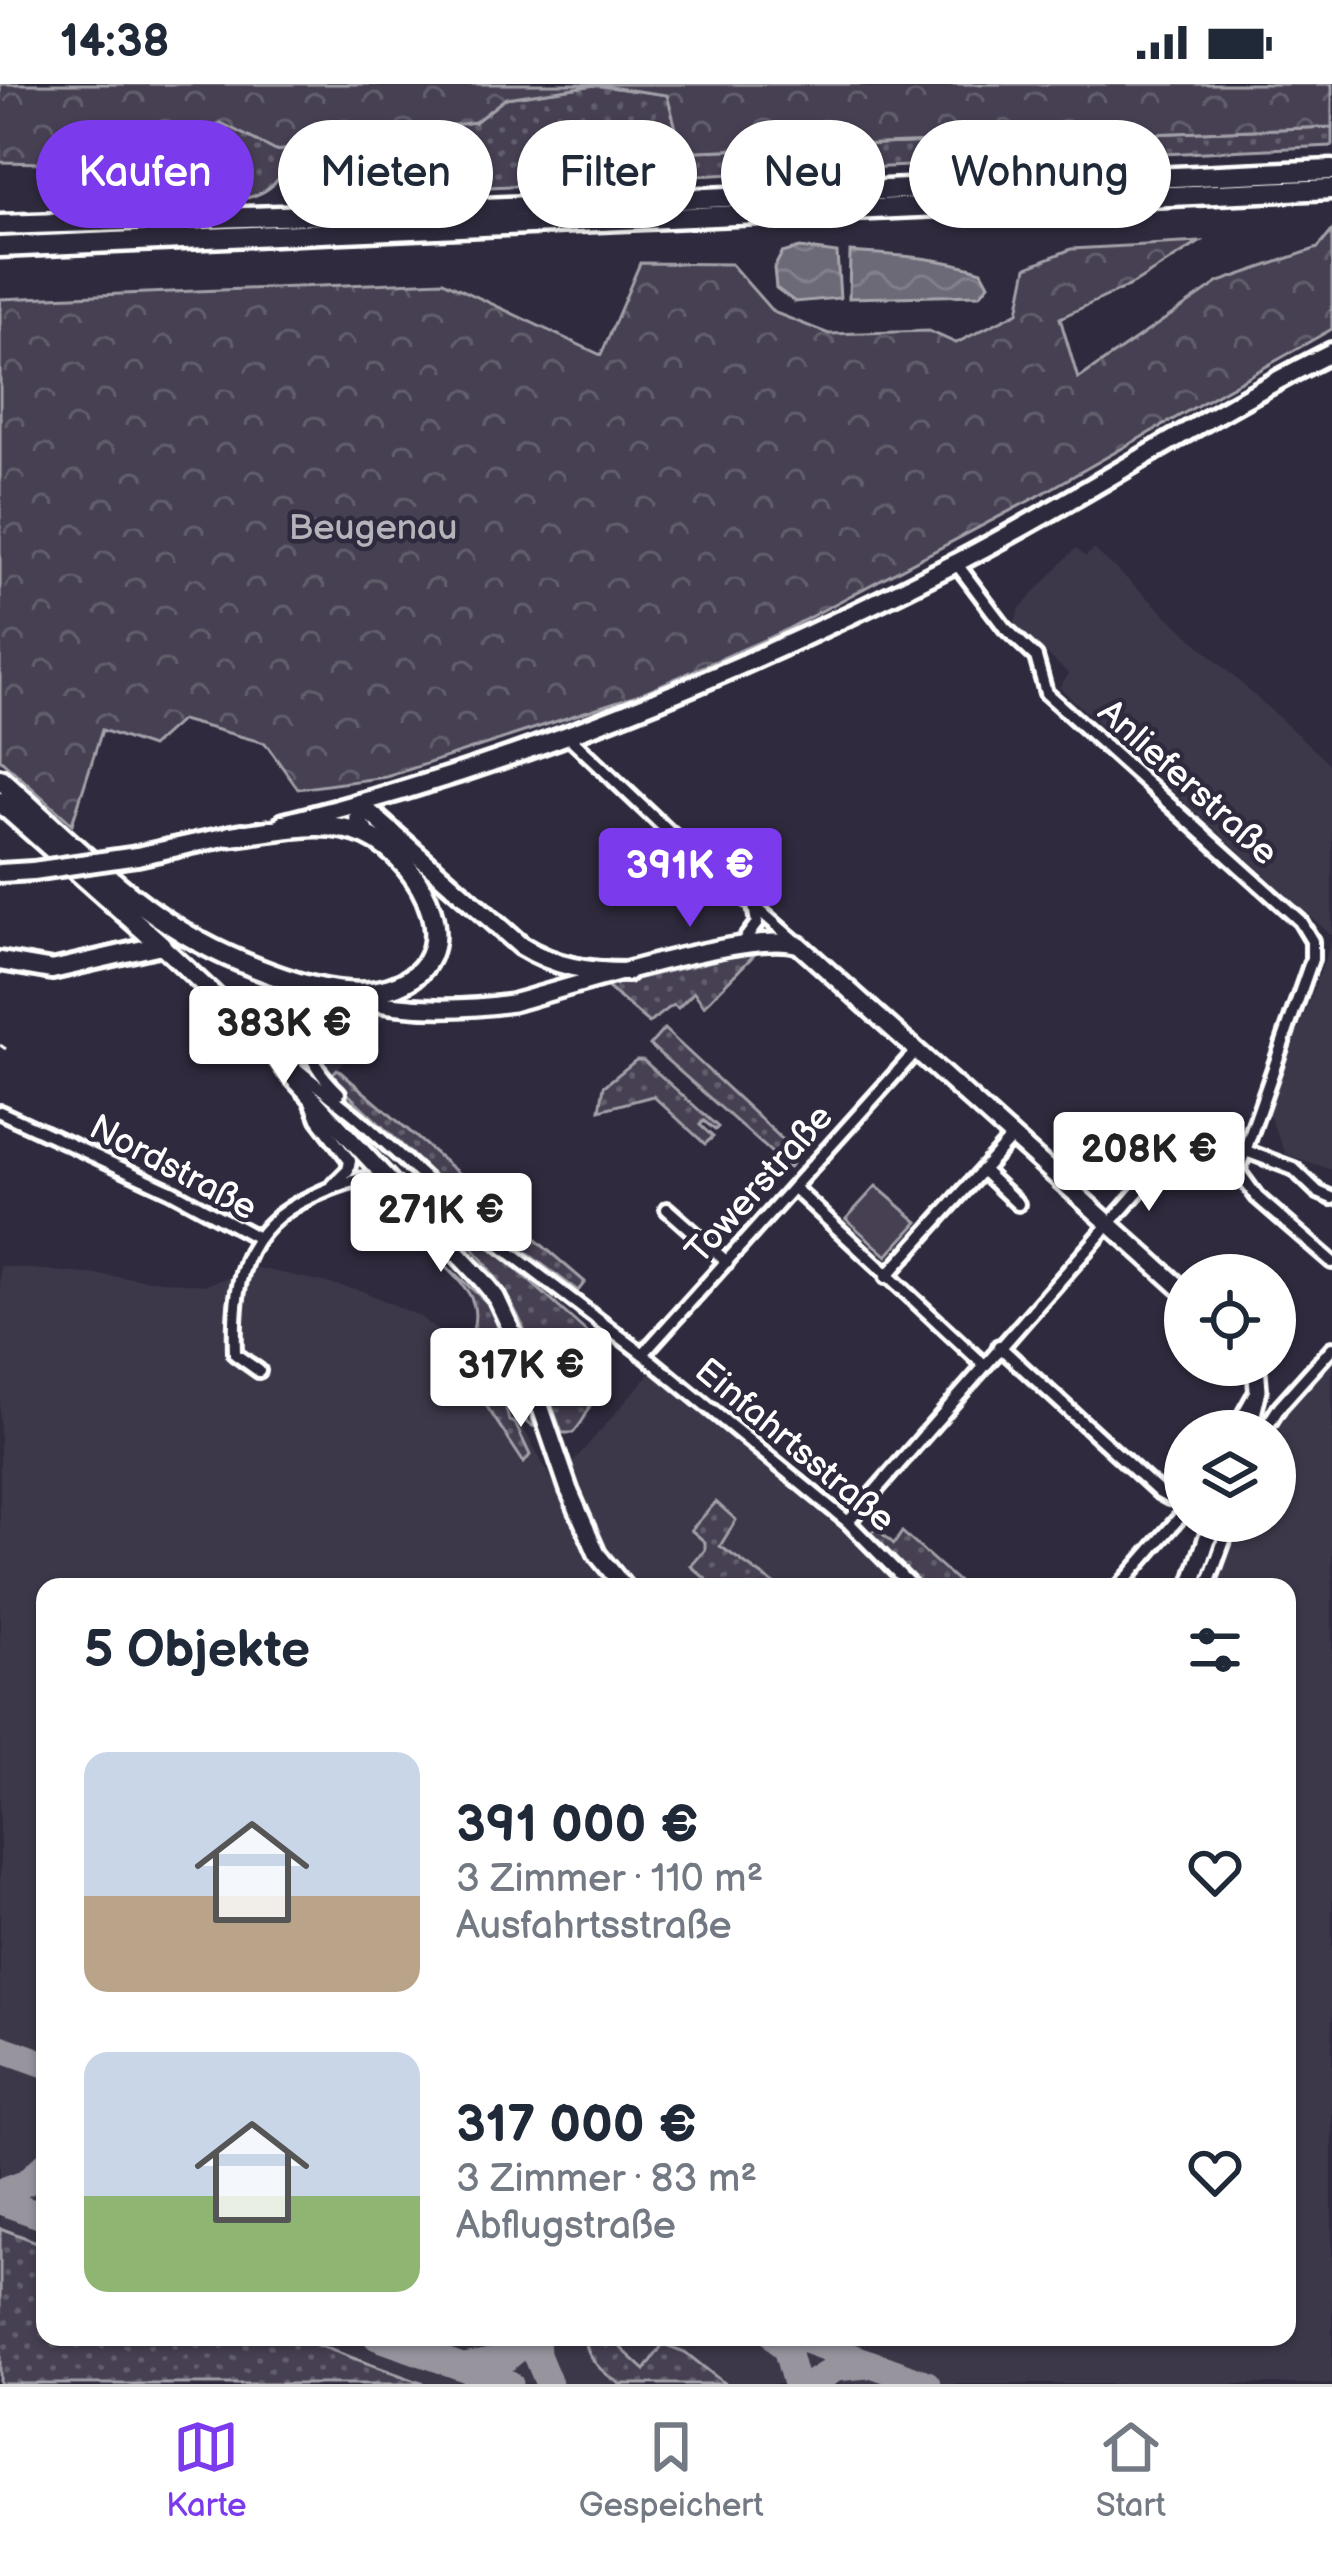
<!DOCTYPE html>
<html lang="de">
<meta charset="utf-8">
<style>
:root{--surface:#fff;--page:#f2f2f3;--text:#1f2937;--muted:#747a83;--line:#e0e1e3;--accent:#7c3aed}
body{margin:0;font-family:"Balsamiq Sans",sans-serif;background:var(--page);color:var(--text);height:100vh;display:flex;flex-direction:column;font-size:45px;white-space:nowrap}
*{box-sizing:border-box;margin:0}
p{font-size:39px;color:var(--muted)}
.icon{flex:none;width:66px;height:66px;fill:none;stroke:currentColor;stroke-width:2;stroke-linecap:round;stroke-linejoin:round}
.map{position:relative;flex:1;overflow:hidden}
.drawer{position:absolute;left:36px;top:1494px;width:1260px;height:768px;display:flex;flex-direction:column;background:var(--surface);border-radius:24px;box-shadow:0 3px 9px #0004}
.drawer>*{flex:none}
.top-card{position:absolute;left:36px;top:36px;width:1260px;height:108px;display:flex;gap:24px}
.controls{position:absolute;left:1164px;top:1170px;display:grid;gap:24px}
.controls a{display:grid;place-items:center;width:132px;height:132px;border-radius:50%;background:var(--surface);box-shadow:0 3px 9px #0004;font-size:60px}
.price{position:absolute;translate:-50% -102px;padding:0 27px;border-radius:12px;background:#fff;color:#222;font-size:39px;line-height:78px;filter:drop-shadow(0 3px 6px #0008)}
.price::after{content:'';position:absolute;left:50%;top:72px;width:36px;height:27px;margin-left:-18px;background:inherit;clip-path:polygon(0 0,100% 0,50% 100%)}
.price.current{background:var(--accent);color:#fff}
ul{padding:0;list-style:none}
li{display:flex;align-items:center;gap:36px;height:300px;padding:0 48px}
li span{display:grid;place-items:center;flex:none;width:336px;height:240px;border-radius:24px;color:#555}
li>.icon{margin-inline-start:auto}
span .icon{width:144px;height:144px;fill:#fffc;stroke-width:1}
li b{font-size:51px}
h2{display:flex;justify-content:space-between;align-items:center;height:144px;padding:0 48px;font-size:51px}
.chip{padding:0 42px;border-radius:54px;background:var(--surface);box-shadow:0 3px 9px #0004;font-size:42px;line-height:108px}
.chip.current{background:var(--accent);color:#fff}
.status{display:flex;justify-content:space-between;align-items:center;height:84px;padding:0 60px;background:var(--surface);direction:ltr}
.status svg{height:33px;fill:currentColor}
.tabs{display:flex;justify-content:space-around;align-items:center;height:168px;border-top:3px solid var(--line);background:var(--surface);font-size:33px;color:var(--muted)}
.tabs a{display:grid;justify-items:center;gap:6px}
.tabs .current{color:var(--accent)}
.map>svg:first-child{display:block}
</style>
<div class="status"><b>14:38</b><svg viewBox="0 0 49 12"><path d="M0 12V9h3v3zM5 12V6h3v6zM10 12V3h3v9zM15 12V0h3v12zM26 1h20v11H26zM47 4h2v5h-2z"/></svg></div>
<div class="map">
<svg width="1332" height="2300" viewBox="0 0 1332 2300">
<defs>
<pattern id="grass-dots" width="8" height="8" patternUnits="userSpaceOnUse" patternTransform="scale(3)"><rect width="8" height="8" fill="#464152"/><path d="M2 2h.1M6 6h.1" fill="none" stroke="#625e6c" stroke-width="1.8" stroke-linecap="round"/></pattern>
<pattern id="forest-crowns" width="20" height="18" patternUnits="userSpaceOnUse" patternTransform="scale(3)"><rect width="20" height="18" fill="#464152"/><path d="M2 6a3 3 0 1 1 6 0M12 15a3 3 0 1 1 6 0" fill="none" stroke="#625e6c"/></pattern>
<pattern id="water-waves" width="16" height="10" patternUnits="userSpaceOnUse" patternTransform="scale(3)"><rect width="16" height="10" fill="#6d6a77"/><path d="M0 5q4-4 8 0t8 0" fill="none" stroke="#83808b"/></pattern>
</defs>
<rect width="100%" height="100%" fill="#2f2a3d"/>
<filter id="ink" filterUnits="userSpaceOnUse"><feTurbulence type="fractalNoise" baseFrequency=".00833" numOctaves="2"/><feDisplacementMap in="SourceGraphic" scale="24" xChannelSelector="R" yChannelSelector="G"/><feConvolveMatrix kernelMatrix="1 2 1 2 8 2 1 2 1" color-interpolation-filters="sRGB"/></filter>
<g filter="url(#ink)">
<path fill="#3c3749" d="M1076,464L1085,473L1094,465L1332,682V852L1059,603L1069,590L1014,540L1020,524Z
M1332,856V1086L1286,1070L1268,1029Z
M352,925L385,928L386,932L330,993L316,975L317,947L330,931Z
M0,1182L205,1201L258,1184L360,1206L419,1232L497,1296L554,1400L651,1288L909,1503H45V2253H1287V1503H1216L1241,1437H1275L1273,1347L1286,1324L1332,1272V2300H0Z"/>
<path fill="url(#grass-dots)" stroke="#a2a0a8" stroke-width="3" d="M595,1L668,11L677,48L696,67L1332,43V62L673,93L665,82L650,84L626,97L301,111L295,97L279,94C259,122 218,116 186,118V98L150,94L143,81L221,39L475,38L505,14Z
M742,870H755L704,922L694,908L678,924L673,921L649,939L606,902Z
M664,945L798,1070L789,1084L650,961Z
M636,976H643L718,1043L715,1046L704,1037L700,1041L713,1053L705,1060L653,1012L600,1026L604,1002Z
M337,985L585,1198L578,1207L477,1132L330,993Z
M422,1101L590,1251C602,1284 597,1323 573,1349H562C547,1310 536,1270 518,1232C494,1183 456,1144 419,1104Z
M436,1173L491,1222L535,1343L527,1339C511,1299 513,1272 473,1246C482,1210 458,1198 436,1173Z
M469,1254L496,1282L509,1337L515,1339L530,1371L524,1379L478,1309L486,1299L453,1270Z
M716,1418L736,1436L720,1462L778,1503H715L691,1482L705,1466V1458L691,1446Z
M877,1445L894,1460L902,1448L964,1503H920L867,1450Z
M0,2144L45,2161V2253H296L424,2300H0Z
M585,2253H609L645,2286L663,2260L685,2268L725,2300H620C603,2289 586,2275 585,2253Z"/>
<path fill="url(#forest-crowns)" stroke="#a2a0a8" stroke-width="3" d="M0,0H1332V43L696,67L677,48L667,11L595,1L506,14L475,38L276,67L221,39L143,81L0,78Z
M1332,147V245L1040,411L778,550L640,610L386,693L298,705L265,659L181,636L151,663L102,646L72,740L0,675V215L443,197L601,271L640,179L731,180L773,228L829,250L929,247L956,259L1018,228L1027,183L1071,165L1200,158L1133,200L1060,234L1078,295L1219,198L1318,164Z"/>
<path fill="#464152" stroke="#a2a0a8" stroke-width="3" d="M876,1102L918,1138L887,1172L846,1135Z"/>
<path fill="url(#water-waves)" stroke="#a7a6ad" stroke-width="3" d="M800,164L837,169L840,214L795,218L776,204L774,184L782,169Z
M850,168C895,171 939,173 982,187L989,200L980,211L849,214Z"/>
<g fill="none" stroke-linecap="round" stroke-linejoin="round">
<path stroke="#97949e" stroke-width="27" d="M0,1964L45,1980
M0,2108L27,2098L45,2081
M0,2117L45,2133
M377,2253L510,2300
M536,2253L537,2271L549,2300
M775,2253L787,2267L796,2300
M797,2253L927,2300
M469,2282L505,2275L532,2253
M811,2300L836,2284L867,2281"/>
<defs>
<path id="street" d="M956,479L1005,544L1036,573L1046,609L1300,837L1312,857V875L1238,1087L1257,1113L1332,1178
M569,653L669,748L797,859
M742,859L757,839L754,822
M282,973L358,1034L488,1152L643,1270L848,1438L912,1503
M339,1009C297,969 295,934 358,918
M311,1017L318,1035L350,1077L348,1086L333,1101
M0,1028L171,1107L256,1153
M982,1086L1018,1120
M794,1104L983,1280
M667,1125L727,1178
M886,1193L1012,1053
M999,1262L1160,1409L1169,1414L1185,1416
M643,1270L916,967
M259,1287L235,1270C233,1200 241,1144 311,1113C328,1105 346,1097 365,1095C385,1100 406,1132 427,1144
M1234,1347L1253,1313
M1264,1347L1280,1322L1332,1264
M848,1438L1182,1057L1199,1050L1206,1052L1294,1085L1318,1108L1332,1114
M1119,1503L1185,1427
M1207,1503L1231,1437"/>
<path id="secondary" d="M161,861L270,963L286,986L482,1196L496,1213L522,1269
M347,913C400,926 458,927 512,919C568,904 753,844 799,861L1185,1208
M1248,1347L1258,1306L1256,1281
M569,1406L597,1470L624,1503
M1191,1503L1213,1437"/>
<path id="primary" d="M360,720L521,862C555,883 588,888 627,888
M284,739C518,681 737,590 952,481C1081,415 1202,333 1332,268
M137,772L242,749
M0,789L33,787
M0,877L52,886L161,861"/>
<path id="highway" d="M0,141L371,129L1332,86
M0,163L1332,105
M0,695C73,761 147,840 239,877C282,895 343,919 390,904C474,878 423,776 366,751C323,732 274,748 230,752
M0,718L161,861
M360,720L359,741L366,751"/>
</defs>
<use href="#street" stroke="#fff" stroke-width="20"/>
<use href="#secondary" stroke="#fff" stroke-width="24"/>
<use href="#primary" stroke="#fff" stroke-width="26"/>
<use href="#highway" stroke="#fff" stroke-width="27"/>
<use href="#street" stroke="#2f2a3d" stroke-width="10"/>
<use href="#secondary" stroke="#2f2a3d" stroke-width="15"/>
<use href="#primary" stroke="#2f2a3d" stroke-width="16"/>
<use href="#highway" stroke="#2f2a3d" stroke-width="18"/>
<path stroke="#fff" stroke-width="3" stroke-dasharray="18 9" stroke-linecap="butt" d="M0,961L6,965"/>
<defs>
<path id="secondary-bridge" d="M522,1269L569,1406"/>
<path id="primary-bridge" d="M33,787L137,772"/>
</defs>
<use href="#secondary-bridge" stroke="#fff" stroke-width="24" stroke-linecap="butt"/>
<use href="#primary-bridge" stroke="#fff" stroke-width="26" stroke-linecap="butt"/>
<use href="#secondary-bridge" stroke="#2f2a3d" stroke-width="15"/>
<use href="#primary-bridge" stroke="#2f2a3d" stroke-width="16"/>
</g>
</g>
<g text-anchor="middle" stroke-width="9" stroke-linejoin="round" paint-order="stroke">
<g font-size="36" fill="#b5b3ba" stroke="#2f2a3d">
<text x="373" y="455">Beugenau</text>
</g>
<g font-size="36" fill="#fff" stroke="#2f2a3d">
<text transform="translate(1189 697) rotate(42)" y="13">Anlieferstraße</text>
<text transform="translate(174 1082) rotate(28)" y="13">Nordstraße</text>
<text transform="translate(758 1099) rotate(-48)" y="13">Towerstraße</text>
<text transform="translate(796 1360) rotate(40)" y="13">Einfahrtsstraße</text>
</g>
</g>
</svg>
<div class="controls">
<a><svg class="icon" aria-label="locate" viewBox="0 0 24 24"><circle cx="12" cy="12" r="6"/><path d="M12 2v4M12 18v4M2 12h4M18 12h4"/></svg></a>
<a><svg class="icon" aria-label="layers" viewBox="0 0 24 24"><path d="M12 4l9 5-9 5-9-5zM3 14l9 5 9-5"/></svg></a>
</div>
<b class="price current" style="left:690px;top:846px">391K €</b>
<b class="price" style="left:284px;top:1004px">383K €</b>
<b class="price" style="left:1149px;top:1130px">208K €</b>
<b class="price" style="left:441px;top:1191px">271K €</b>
<b class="price" style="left:521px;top:1346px">317K €</b>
<div class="top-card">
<a class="chip current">Kaufen</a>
<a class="chip">Mieten</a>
<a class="chip">Filter</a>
<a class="chip">Neu</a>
<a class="chip">Wohnung</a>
</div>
<section class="drawer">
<h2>5 Objekte<svg class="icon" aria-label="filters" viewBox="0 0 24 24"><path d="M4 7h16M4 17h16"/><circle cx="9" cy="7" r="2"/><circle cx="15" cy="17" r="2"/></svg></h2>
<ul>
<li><span style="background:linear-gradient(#c9d6e8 60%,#b9a48a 0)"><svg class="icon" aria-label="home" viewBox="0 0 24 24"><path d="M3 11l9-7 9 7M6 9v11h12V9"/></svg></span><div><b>391 000 €</b><p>3 Zimmer · 110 m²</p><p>Ausfahrtsstraße</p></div><svg class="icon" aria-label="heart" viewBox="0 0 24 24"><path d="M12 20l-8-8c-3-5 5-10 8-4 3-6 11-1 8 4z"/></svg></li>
<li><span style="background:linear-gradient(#c9d6e8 60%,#8fb573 0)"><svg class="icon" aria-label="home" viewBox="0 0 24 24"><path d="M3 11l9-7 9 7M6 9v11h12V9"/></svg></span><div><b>317 000 €</b><p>3 Zimmer · 83 m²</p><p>Abflugstraße</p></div><svg class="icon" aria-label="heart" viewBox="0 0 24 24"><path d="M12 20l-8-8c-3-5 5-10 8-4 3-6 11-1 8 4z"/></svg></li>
</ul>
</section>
</div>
<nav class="tabs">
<a class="current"><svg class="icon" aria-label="map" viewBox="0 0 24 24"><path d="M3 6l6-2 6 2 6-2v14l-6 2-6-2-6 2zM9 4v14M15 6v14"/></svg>Karte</a>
<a><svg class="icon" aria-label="saved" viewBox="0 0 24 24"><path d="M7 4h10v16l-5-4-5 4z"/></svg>Gespeichert</a>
<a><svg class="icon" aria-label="home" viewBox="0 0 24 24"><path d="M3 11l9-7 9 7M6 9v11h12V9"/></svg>Start</a>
</nav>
